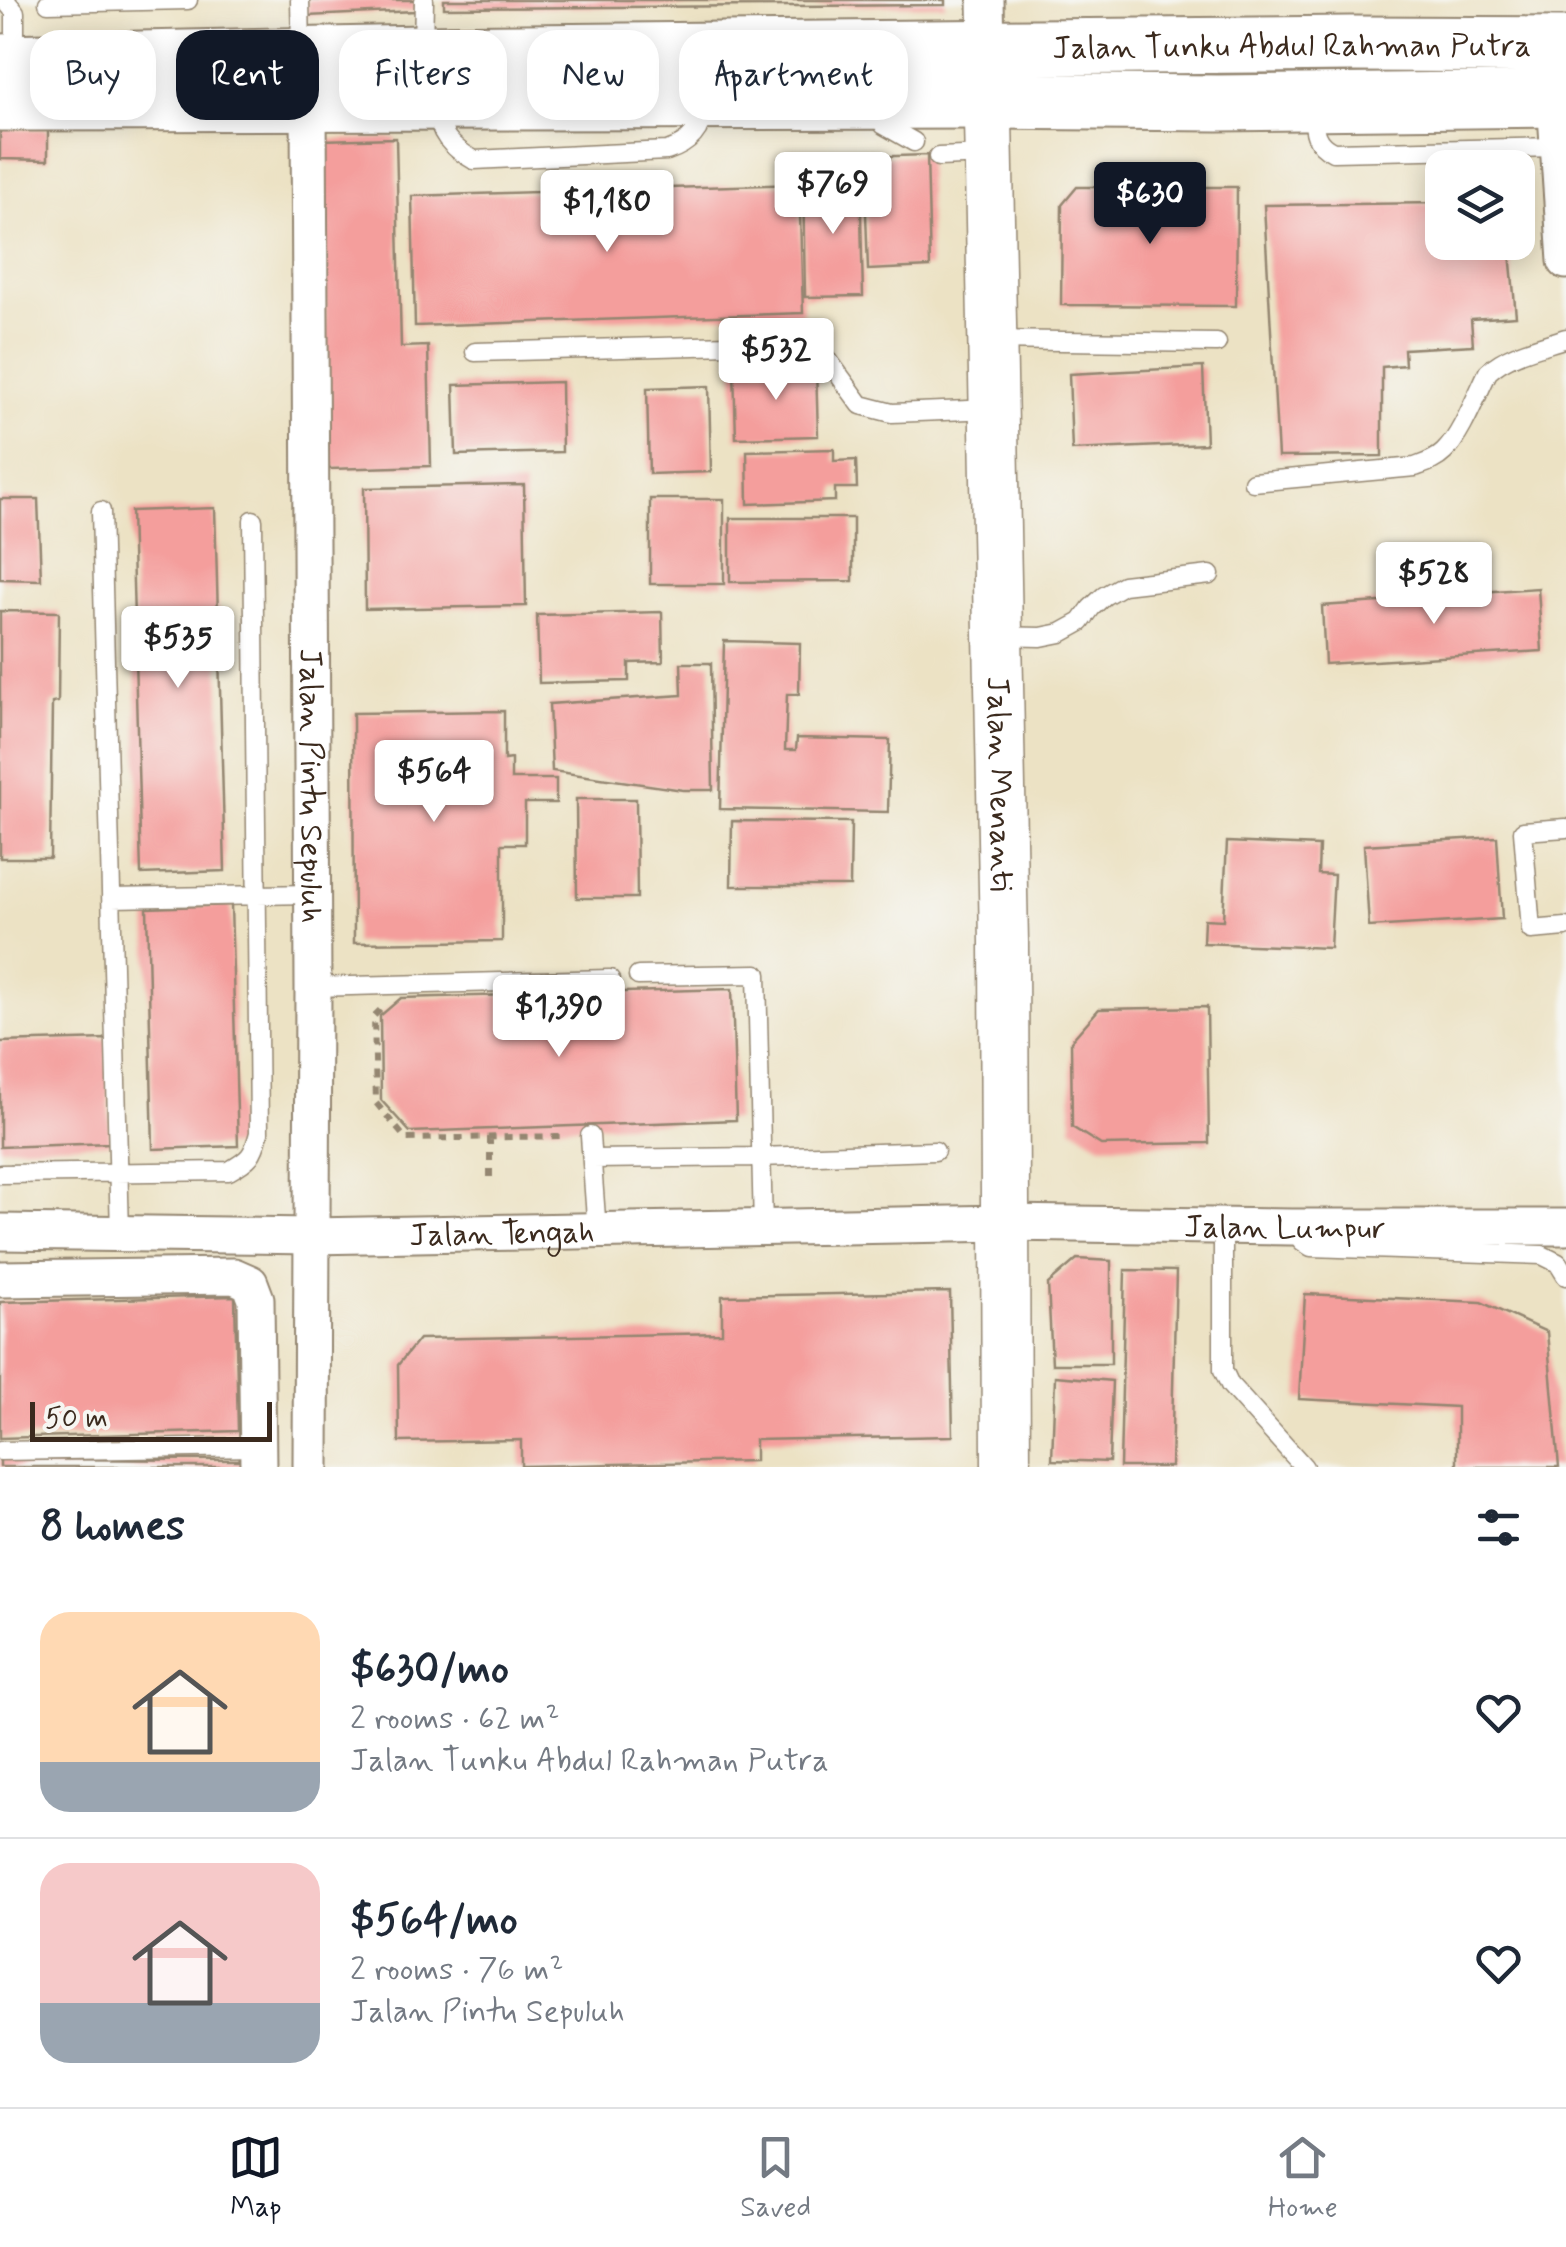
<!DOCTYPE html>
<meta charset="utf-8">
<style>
:root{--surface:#fff;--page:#f6f6f7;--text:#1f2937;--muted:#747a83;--line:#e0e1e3;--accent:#111827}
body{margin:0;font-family:Mynerve,sans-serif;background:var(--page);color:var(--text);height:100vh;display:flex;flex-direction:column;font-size:38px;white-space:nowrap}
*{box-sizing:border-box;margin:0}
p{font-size:32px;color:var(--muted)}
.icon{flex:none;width:55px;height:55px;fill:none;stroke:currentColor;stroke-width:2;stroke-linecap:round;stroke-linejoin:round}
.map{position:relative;height:1467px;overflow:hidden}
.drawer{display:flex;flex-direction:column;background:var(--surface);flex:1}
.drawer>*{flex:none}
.guide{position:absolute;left:30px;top:30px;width:1000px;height:90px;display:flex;gap:20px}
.tools{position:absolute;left:1425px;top:150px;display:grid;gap:20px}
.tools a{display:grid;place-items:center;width:110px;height:110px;border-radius:20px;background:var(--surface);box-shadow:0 5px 25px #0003;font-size:50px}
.scale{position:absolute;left:30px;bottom:25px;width:242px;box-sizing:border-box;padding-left:10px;border:5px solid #3b2a1e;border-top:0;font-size:28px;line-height:35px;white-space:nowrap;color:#3b2a1e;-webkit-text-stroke:8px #f6f6f2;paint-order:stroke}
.price{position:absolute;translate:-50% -85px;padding:0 22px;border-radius:10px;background:#fff;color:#222;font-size:32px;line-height:65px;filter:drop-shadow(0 2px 5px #0008)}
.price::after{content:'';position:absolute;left:50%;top:60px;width:30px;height:22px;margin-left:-15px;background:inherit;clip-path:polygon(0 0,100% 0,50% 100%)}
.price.active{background:var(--accent);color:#fff}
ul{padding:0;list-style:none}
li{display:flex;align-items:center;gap:30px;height:250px;padding:0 40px}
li+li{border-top:2px solid var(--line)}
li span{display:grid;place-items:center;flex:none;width:280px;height:200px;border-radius:30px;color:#555}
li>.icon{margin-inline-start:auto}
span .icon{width:120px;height:120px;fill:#fffc;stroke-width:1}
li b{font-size:42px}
h2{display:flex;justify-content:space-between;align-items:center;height:120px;padding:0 40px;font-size:42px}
.pill{padding:0 35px;border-radius:30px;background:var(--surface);box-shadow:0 5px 25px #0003;font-size:35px;line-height:90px}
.pill.active{background:var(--accent);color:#fff}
.menu{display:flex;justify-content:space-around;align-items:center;height:140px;border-top:2px solid var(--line);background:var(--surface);font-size:28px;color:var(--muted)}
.menu a{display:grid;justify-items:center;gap:5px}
.menu .active{color:var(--accent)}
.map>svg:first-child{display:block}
</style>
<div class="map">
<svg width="1566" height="1467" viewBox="0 0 1566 1467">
<rect width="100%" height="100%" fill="#f6f6f2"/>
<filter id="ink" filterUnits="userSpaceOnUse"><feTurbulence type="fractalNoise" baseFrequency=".01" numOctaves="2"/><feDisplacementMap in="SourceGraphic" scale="20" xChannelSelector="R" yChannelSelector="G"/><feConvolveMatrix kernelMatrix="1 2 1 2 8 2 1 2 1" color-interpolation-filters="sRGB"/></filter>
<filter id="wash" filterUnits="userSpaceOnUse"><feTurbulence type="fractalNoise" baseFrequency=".0048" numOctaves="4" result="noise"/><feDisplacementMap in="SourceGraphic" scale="40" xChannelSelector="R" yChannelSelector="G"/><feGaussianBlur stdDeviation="2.25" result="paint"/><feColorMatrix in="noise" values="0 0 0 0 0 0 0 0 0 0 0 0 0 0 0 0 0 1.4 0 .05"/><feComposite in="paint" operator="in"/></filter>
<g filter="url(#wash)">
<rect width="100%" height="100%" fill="#ece2c4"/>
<g id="blocks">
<path fill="#f49e9c" d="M307,0H415V11L307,16Z
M444,0H945V5L444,8Z
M0,129H48V160L0,159Z
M396,138L401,347L428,346L431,466L329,469L321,140Z
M927,155L930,267L868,270L864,157Z
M860,176L863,296L805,297L803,177Z
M799,184L803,313L415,326L412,196Z
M1077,187H1237L1236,306L1061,305L1062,205Z
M1442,203V242H1509L1516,316L1471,319L1473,345L1404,349L1405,365L1382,367V456L1278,457L1264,205Z
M816,367L818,436L736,438L734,369Z
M1203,367L1206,444L1072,450L1069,374Z
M561,382L562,452L456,455L454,385Z
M709,386L711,472L649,474L647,388Z
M834,449V461L856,460L857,488H835V501L748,504L747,451Z
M524,485L526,606L365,609L364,488Z
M0,499H38L41,580L0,579Z
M650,499H724V584H650Z
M215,508L225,871L141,874L131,511Z
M730,518H853V581L730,582Z
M1538,588L1542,651L1325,664L1322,606L1438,598L1439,595Z
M0,611L59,612L58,702L52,703L50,858H0Z
M662,612L663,662L629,663V681L539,683L537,615Z
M724,641L800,643L799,694H787L785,750H796L797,738L890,740L888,812L720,809Z
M681,663H711L713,790H683L552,771L549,704L682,695Z
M504,711V760L511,759V779H556V803H525V844H502V941L354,943L353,713Z
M576,799H636L637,898H577Z
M732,821L851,822L850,886H731Z
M1497,837L1502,919L1369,927L1364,845Z
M1227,842L1319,846L1318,874L1334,875L1330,948L1203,943L1204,919L1223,920Z
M231,905L238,1146L153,1149L147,908Z
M732,989L736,1120L410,1132L381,1100L380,1016L401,998Z
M1207,1007L1209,1143L1101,1145L1072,1127L1071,1041L1099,1009Z
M107,1039L110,1143L0,1147V1042Z
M1077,1259L1111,1261V1364H1052L1048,1284Z
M1125,1270L1176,1271L1171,1467H1120Z
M950,1292L953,1436L755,1440V1461L521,1466V1440L399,1442L398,1365L419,1339L722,1333V1296Z
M1305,1294L1481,1302L1547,1332L1559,1467H1457V1407L1299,1399Z
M235,1296L238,1431L0,1438V1302Z
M1055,1376L1112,1381L1109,1462L1052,1460Z
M0,1459L244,1460V1467H0Z"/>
</g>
</g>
<g filter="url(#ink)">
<use href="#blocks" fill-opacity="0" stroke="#948671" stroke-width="2.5"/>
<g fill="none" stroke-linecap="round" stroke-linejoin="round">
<defs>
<path id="lane" d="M5,0L15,12V55
M300,0L301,49
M48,3L188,0
M423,48L424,0
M1313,106C1314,127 1312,142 1333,152L1557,147
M438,107C437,133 452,148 474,160L667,151C689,144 703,130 703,107
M882,110L884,125L914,142
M938,157L988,155
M994,340L1217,343
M475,352L804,343L820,349L861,405L892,413L994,409
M1253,482L1415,467C1426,463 1436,460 1444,452C1461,436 1477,394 1488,372C1508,353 1540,347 1566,338
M101,511L120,1233
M998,636L1041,637L1061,633L1081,622L1091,608L1104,596L1123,585L1210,575
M1566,828L1523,831L1531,930L1566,927
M112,898L311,894
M638,976L757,974L763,1229
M313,987L610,979
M590,1136L597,1232
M592,1159L760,1157L935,1151
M0,1174L229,1171C250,1159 253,1156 259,1133L253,520
M1223,1226V1370L1230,1385L1304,1467
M1294,1229L1302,1241L1311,1247L1542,1255L1558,1263L1566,1276
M0,1451L258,1447"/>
<g id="street">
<path d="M986,0L987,48"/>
<path d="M1555,99L1566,261"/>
<path id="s1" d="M309,104L313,987L311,1467"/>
<path id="s2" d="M0,1232L312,1236L1005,1223L1291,1227H1566"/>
<path d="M0,1279L234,1276L250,1283L256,1299L258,1467"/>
</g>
<g id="secondary">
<path id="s3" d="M987,66L1004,942L1006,1467"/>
</g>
<g id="primary">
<path id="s4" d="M0,62L423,53L1350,44L1566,45"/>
<path d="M0,103L988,101L1218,103L1566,99"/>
</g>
</defs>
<use href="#lane" stroke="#948671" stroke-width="21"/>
<use href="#street" stroke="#948671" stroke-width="39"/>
<use href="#secondary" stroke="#948671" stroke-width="51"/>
<use href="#primary" stroke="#948671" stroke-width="59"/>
<path stroke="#948671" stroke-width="6" stroke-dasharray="8 8" stroke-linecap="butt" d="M380,1010L374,1016L376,1103L406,1139L566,1136
M490,1137V1183"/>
<use href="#lane" stroke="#fff" stroke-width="18"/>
<use href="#street" stroke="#fff" stroke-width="35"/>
<use href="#secondary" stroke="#fff" stroke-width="48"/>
<use href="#primary" stroke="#fff" stroke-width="55"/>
</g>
</g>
<g text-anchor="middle" stroke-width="9" stroke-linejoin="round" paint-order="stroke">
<g font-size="32" fill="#3b2a1e" stroke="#f6f6f2">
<text dy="11" stroke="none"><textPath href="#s4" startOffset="1292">Jalan Tunku Abdul Rahman Putra</textPath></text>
<text dy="11" stroke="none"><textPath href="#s3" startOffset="718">Jalan Menanti</textPath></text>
<text dy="11" stroke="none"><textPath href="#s1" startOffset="682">Jalan Pintu Sepuluh</textPath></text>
<text dy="11" stroke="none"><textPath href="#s2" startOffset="1285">Jalan Lumpur</textPath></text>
<text dy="11" stroke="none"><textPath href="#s2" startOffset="502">Jalan Tengah</textPath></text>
</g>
</g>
</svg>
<div class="tools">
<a><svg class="icon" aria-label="layers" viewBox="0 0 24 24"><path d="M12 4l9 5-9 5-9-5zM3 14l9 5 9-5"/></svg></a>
</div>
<div class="scale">50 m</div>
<b class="price" style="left:833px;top:237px">$769</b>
<b class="price active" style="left:1150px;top:247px">$630</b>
<b class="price" style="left:607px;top:255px">$1,180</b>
<b class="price" style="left:776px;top:403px">$532</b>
<b class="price" style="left:1434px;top:627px">$528</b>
<b class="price" style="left:178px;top:691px">$535</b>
<b class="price" style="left:434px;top:825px">$564</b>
<b class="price" style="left:559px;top:1060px">$1,390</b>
<div class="guide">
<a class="pill">Buy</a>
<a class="pill active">Rent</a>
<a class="pill">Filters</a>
<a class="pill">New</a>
<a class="pill">Apartment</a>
</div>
</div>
<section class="drawer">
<h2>8 homes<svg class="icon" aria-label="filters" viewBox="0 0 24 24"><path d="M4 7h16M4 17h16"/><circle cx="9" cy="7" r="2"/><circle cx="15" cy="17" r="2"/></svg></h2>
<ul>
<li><span style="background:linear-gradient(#ffd9b3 75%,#9aa5b1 0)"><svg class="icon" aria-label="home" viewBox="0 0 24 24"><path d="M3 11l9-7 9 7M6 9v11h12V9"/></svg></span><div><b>$630/mo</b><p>2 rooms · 62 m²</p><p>Jalan Tunku Abdul Rahman Putra</p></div><svg class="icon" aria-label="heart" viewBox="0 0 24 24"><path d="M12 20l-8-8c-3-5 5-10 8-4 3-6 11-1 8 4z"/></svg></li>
<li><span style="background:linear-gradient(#f6c9c9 70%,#9aa5b1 0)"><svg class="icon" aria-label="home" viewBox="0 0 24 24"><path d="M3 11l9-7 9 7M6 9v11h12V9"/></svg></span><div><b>$564/mo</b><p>2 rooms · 76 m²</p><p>Jalan Pintu Sepuluh</p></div><svg class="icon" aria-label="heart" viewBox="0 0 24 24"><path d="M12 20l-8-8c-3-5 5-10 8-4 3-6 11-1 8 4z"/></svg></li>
</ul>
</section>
<nav class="menu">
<a class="active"><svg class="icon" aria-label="map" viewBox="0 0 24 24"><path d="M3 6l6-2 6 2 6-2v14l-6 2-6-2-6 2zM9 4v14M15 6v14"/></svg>Map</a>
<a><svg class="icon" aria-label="saved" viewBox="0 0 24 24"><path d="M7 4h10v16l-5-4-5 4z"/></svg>Saved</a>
<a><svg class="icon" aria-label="home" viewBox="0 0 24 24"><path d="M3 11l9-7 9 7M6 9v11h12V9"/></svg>Home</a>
</nav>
